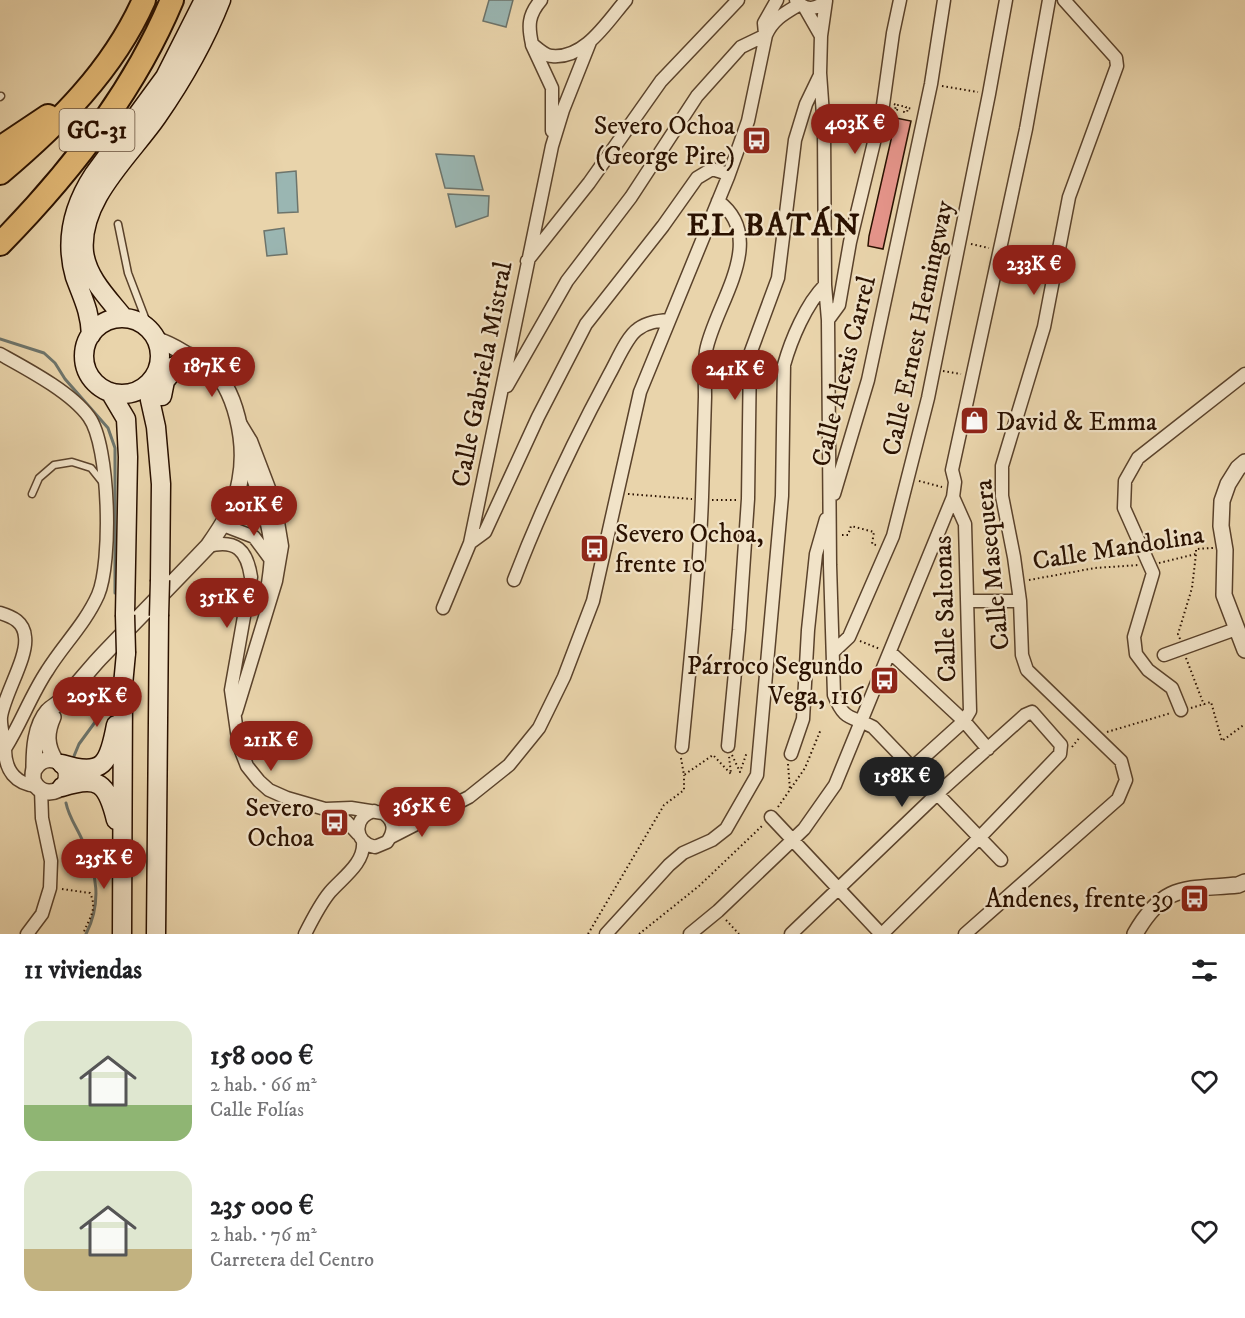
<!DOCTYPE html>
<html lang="es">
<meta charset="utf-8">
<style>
:root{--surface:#fff;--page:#f2f2f2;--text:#202124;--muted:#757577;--accent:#8f2418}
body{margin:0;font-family:"IM FELL DW Pica",serif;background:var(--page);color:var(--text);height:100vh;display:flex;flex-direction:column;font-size:22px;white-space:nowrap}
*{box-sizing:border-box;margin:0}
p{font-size:20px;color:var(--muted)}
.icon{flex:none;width:33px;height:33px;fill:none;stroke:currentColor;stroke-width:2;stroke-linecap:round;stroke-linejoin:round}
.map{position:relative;height:934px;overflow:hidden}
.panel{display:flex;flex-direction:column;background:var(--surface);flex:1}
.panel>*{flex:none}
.price{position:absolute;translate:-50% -51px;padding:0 14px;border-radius:21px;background:var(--accent);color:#fff;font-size:20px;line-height:39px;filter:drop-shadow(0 2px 3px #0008)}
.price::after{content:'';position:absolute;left:50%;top:36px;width:18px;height:14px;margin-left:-9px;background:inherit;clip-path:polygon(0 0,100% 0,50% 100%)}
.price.current{background:#222;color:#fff}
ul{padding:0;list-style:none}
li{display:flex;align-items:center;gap:18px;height:150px;padding:0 24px}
li span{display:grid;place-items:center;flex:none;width:168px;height:120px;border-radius:18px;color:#555}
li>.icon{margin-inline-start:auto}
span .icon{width:72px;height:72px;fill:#fffc;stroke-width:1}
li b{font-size:26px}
h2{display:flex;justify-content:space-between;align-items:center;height:72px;padding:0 24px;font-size:26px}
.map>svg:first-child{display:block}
</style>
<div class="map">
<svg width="1245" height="934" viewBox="0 0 1245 934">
<rect width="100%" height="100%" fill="#e9d4ab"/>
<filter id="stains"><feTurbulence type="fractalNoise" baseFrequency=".00333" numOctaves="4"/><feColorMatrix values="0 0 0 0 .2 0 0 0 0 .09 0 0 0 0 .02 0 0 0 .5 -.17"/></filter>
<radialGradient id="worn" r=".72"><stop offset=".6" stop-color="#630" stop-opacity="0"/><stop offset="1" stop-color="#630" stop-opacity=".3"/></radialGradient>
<path fill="#9ab6b2" stroke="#6d746b" stroke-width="1.5" d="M489,0H513L506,27L483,21Z
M436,154L474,156L483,190L445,188Z
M296,171L298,212L278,213L276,173Z
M448,194L489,196L488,216L456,227Z
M284,228L287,254L267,256L264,231Z"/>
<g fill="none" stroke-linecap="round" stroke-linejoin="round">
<path stroke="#6d746b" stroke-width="3" d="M0,339L44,353L55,363L65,379L108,428L115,448V593
M74,756L79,744L101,714
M66,803C69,818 78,829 83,842C97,873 102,903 86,934"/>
</g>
<path fill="#e5948a" stroke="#2a1100" stroke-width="1.5" d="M896,118L911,121L883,249L868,246L869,236Z"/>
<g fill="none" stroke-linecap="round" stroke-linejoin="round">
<defs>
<path id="service" d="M0,97L1,96
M118,224L128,273L149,328
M32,494L39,478L54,465L72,462L91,468L103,483"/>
<path id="minor" d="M541,0C528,15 528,26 532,44C537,48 545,56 552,56C585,59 607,22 626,0
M796,0C805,11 817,10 826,0
M826,1L821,36L820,73L824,129L825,285L828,320L830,565L834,695C845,722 850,715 873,727L1001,860
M805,8L821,36
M765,34L764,23L777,0
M532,45L552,88V131
M527,261L589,183L661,81L738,0
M828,320L839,305L850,242L883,105L893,33L900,0
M0,354C27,369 71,392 89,417C110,446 112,563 98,595C85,624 63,645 47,671C31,695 21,723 6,747
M507,386L567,281L631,197L697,96L741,47L766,35
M243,454C254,479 266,513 270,540C273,557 269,574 267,591
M834,494L868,380L931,84L944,0
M223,525L254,537L271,560
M470,543L485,532L538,417L586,324L663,226L697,178L712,169L725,173L728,177
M208,546C236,539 247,550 251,577L231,690L237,732L240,748L247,766L259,781L269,790L287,798L325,809L347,822L358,834
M514,580C541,509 573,442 609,375C616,363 627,336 638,329C647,322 658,321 669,320
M968,601H1020
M443,608L470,543L552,146L563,110L590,42
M0,613C13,617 24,622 25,637C28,657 4,695 1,717C0,728 5,738 5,749C5,770 15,784 37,786
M833,652L849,637L893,536L928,398L989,94L1006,0
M890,652L964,721L988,749
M1164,655L1236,629
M1181,710L1172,688L1148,670L1136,654L1134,637L1153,573L1124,508L1125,481L1138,458L1245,374
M236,712L276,581L282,546L275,504L251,441L240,423
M728,746L739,630L748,499L750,354L778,278L795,140L806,104L819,77
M682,747C690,664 699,581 702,497C703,464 704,430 705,397C705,382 704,366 706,351C714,306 770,239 718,201
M791,754L803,719L808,630L816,554L826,519
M913,767L964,721L970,711L965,524L953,497
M326,809L351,808L408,817L428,815
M374,811C352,817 354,843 375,847L387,842C396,830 394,819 381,812
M771,817L881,934
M391,837L469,797L509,765L539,728L564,677L593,601L640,392L728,177L748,121L766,35C773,19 785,13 800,4
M27,934L42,914L50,888L51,861L42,818L41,789
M305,934C312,920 320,904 330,892C342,878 365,863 363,842
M606,934L669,865L683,853L712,840L726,829L757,775L782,496L784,365C791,340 806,304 825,285
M690,934L718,911L804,829L835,785L953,497L955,482L952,470L1026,129L1049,0
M791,934L938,793L1025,715L1032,712L1061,745L1060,754L980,837L882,934
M965,934L1118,799L1126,780L1121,761L1027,670L1022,655L1020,601L1014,557L1002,496V466L1044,327L1069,197L1117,66L1116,58L1064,0"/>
<path id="tertiary" d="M158,370L183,362
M1245,462L1238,468L1228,484L1222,501L1221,526L1225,550L1224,595L1245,650
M53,717C46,733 46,745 55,760
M34,770C46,748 75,765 64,784C57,795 40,795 34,782C32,778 33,773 34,768C34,750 35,726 48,711C52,707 58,704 62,700C76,687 87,672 99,659C135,621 172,584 208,546C222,526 236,505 240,480C247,444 237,388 207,364C201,360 193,357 186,354C176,348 168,343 157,340
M1135,934C1164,883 1185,890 1238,885L1245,882"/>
<path id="secondary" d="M124,318C109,299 87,278 84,252C79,200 130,156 157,117C182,81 205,41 221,0
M84 356a38 38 0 1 1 76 0a38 38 0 1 1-76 0Z
M91,335C90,311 83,299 75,277C64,239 73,206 94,174L165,77L204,0
M152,380L150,400L156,427L161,484L160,580
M110,392L126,419L128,457L125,615
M162,396L165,381L179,363
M62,764C104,777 109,763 116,725
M62,787C99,775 107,783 116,820
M122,934L123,685L126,653
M156,934L159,616"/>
<path id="motorway" d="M0,148L48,116
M0,173C58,124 113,70 144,0
M0,244C69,174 134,91 172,0"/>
</defs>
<use href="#service" stroke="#5a422b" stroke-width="9"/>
<use href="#minor" stroke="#5a422b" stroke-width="15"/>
<use href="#tertiary" stroke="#5a422b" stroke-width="18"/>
<use href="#secondary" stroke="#2a1100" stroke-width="21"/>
<use href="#motorway" stroke="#2a1100" stroke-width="26"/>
<path stroke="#2a1100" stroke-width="2" stroke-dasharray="1.5 3" stroke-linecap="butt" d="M942,86L978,92
M894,104L896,105L895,110H897L898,105L906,107L904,112H907L908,108L913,109
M971,244L989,248
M762,355L775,357
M943,371L961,374
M919,481L942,487
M628,494L692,499
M712,500H737
M842,535H848L851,526L874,532L872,544L876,545
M1159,563L1196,554V549L1213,548
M1029,580L1095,568L1139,565
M1180,639L1178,634L1192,588L1196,554
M860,641L880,649
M1186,658L1204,705
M1191,708L1211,702L1222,741L1245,724
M1107,732L1171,713
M1072,747L1080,737
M732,755L740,772L747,752
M681,758L684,775L713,755L731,774L729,756
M788,764L790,790
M778,807L805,768L821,729
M62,889L90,893C98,910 89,918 83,934
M726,920L739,934
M588,934L664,805L684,790V775
M639,934L699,886L763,825"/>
<use href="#service" stroke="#f1e3c8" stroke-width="6"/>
<use href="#minor" stroke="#f1e3c8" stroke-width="12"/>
<use href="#tertiary" stroke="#f1e3c8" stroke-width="15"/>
<use href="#secondary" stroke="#f1e3c8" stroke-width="18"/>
<use href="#motorway" stroke="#e4ba76" stroke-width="22"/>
<defs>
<path id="secondary-bridge" d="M125,615L126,653
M159,616L160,580"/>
</defs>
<use href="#secondary-bridge" stroke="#2a1100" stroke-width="21" stroke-linecap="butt"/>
<use href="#secondary-bridge" stroke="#f1e3c8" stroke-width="18"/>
</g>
<defs>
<symbol id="bus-square" viewBox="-11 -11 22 22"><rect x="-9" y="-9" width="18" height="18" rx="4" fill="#8f2418" stroke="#f1e3c8"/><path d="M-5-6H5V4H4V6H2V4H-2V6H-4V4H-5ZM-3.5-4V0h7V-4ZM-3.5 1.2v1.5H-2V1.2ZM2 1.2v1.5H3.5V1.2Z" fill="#fff"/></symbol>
<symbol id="shop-square" viewBox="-11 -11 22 22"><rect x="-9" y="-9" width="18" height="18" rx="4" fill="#8f2418" stroke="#f1e3c8"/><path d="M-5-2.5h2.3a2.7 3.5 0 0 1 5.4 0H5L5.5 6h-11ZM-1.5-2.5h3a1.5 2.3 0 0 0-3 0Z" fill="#fff"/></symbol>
</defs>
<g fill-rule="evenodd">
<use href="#bus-square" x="740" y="124" width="33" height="33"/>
<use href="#shop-square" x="958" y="404" width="33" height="33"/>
<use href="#bus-square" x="578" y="532" width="33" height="33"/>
<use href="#bus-square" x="868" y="664" width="33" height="33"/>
<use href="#bus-square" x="318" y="806" width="33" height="33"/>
<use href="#bus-square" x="1178" y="882" width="33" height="33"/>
</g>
<g text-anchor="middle" stroke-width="4.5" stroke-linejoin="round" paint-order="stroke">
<rect fill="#f1e3c8" stroke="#66503c" stroke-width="1.5" x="59.5" y="109" width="75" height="42" rx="4.5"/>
<g font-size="24" font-weight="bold" fill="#2a1100">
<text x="97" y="138">GC-31</text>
</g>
<g font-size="26" fill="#2a1100" stroke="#f1e3c8" text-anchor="end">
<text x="735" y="134">Severo Ochoa<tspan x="735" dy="30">(George Pire)</tspan></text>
<text x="996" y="430" text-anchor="start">David &amp; Emma</text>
<text x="615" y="542" text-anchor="start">Severo Ochoa,<tspan x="615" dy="30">frente 10</tspan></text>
<text x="863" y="674">Párroco Segundo<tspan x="863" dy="30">Vega, 116</tspan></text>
<text x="314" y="816">Severo<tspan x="314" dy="30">Ochoa</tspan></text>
<text x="1174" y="907">Andenes, frente 39</text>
</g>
<g font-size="26" fill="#2a1100" stroke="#f1e3c8">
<text transform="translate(917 328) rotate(-78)" y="9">Calle Ernest Hemingway</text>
<text transform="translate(843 371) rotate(-76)" y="9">Calle Alexis Carrel</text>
<text transform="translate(481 374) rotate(-79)" y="9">Calle Gabriela Mistral</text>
<text transform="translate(1118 547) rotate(-9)" y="9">Calle Mandolina</text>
<text transform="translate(991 565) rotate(-96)" y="9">Calle Masequera</text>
<text transform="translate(944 609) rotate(-92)" y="9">Calle Saltonas</text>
</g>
<g font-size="32" font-weight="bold" letter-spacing="1.5" fill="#2a1100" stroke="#f1e3c8">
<text x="774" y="235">EL BATÁN</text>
</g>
</g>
<rect width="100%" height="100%" filter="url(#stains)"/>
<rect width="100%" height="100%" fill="url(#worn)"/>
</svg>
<b class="price" style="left:855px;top:155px">403K €</b>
<b class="price" style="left:1034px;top:296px">233K €</b>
<b class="price" style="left:212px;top:398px">187K €</b>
<b class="price" style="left:735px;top:401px">241K €</b>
<b class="price" style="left:254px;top:537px">201K €</b>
<b class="price" style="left:227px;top:629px">351K €</b>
<b class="price" style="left:97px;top:728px">205K €</b>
<b class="price" style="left:271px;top:772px">211K €</b>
<b class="price current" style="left:902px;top:808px">158K €</b>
<b class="price" style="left:422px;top:838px">365K €</b>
<b class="price" style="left:104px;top:890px">235K €</b>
</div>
<section class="panel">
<h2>11 viviendas<svg class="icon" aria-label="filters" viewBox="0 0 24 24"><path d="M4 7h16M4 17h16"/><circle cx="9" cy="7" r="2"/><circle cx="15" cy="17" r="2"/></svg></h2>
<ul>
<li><span style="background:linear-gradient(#dfe7d0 70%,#8fb573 0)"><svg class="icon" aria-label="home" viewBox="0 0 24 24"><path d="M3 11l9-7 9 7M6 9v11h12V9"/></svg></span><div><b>158 000 €</b><p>2 hab. · 66 m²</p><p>Calle Folías</p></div><svg class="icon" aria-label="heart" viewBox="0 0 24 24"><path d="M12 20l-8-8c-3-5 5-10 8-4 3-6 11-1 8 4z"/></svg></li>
<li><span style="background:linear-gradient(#dfe7d0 65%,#c2b280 0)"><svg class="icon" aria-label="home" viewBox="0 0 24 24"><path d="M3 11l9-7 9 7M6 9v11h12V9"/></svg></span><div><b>235 000 €</b><p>2 hab. · 76 m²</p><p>Carretera del Centro</p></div><svg class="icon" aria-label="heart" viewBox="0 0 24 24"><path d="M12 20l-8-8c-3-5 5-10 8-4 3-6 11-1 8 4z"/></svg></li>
</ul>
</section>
